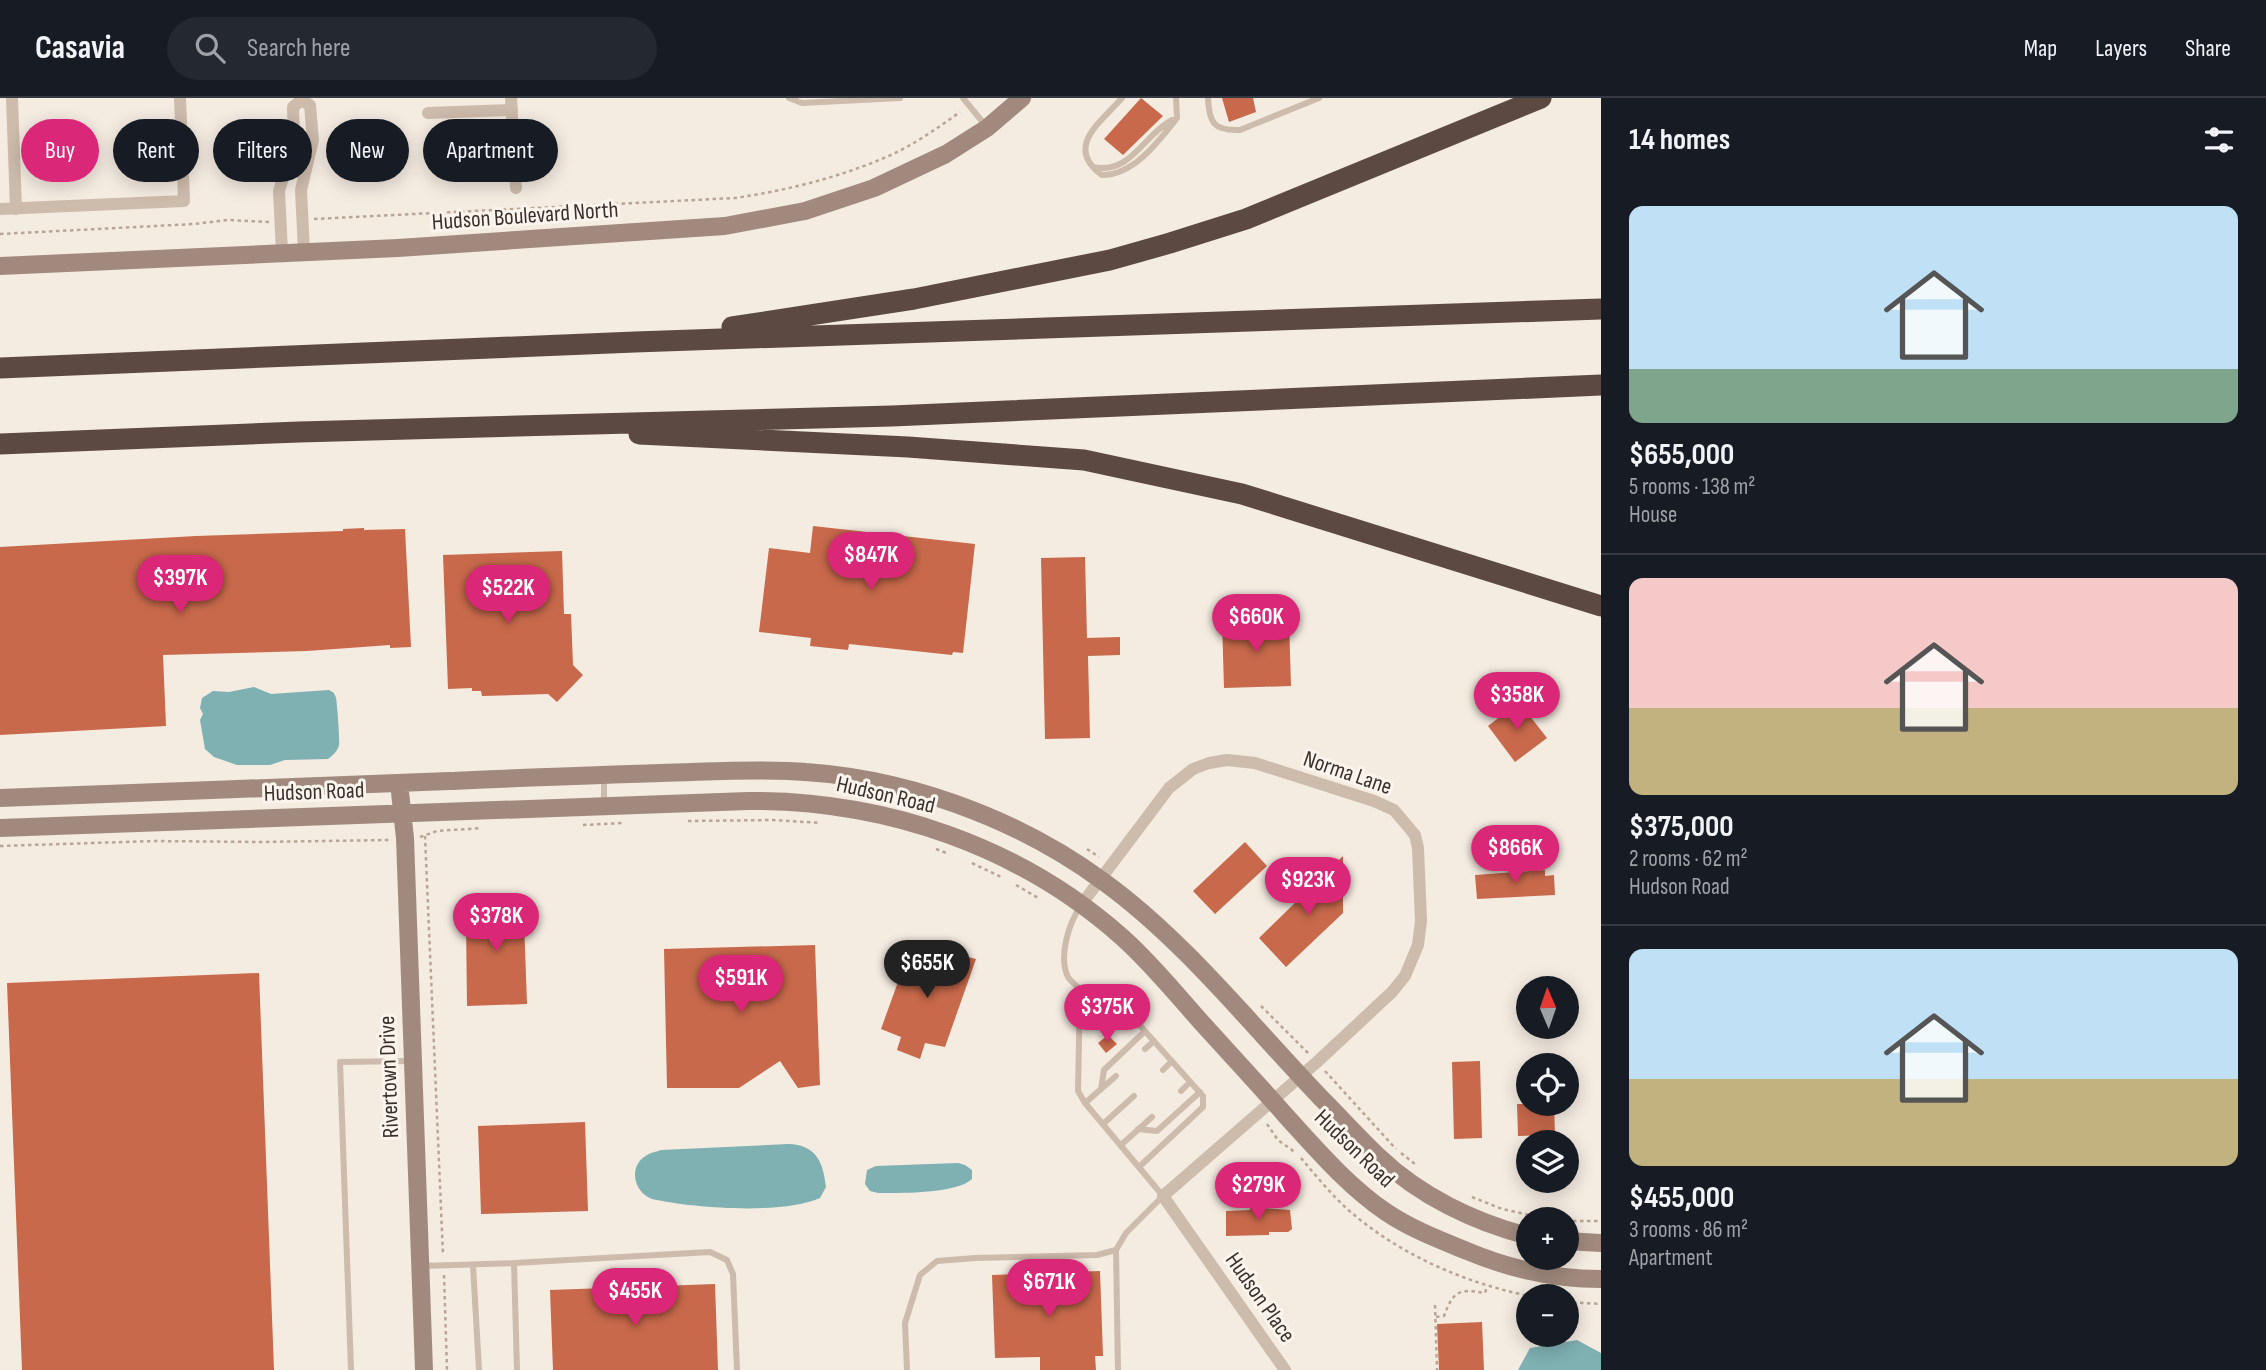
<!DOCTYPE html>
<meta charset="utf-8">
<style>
:root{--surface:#171b24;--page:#242831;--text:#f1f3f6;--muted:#9ea1a6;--line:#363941;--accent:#db2777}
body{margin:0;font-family:"Sofia Sans Condensed",sans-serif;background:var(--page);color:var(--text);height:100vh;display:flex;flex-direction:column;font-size:26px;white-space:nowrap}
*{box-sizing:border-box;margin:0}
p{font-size:23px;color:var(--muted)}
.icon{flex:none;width:38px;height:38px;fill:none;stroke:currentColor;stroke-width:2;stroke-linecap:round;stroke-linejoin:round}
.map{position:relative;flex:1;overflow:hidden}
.drawer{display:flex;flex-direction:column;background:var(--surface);width:665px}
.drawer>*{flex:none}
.top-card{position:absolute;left:21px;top:21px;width:665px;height:63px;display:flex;gap:14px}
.needle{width:46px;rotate:358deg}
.buttons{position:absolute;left:1516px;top:878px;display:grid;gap:14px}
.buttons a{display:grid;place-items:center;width:63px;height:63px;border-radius:50%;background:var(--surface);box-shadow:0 4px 18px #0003;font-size:35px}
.price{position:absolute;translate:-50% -60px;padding:0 16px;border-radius:24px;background:var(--accent);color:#fff;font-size:23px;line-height:46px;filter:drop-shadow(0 2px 4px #0008)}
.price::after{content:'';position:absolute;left:50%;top:42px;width:21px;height:16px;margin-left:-10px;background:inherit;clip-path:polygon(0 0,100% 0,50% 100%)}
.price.selected{background:#222;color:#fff}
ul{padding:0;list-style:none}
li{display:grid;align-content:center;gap:14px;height:371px;padding:0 28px}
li+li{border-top:2px solid var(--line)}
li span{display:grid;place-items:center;height:217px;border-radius:14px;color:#555}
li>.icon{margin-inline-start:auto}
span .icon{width:126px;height:126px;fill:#fffc;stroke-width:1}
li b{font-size:30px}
h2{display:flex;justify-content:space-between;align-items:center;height:84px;padding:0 28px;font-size:30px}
.chip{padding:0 24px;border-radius:32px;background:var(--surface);box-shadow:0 4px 18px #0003;font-size:24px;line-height:63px}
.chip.selected{background:var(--accent);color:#fff}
header{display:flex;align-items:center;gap:42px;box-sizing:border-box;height:98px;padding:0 35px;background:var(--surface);border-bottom:2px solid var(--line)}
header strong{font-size:33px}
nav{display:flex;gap:38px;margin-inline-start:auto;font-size:24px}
.search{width:490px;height:63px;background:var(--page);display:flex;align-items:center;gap:18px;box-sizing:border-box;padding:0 24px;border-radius:38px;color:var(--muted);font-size:26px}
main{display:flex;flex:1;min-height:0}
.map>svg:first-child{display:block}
</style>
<header>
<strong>Casavia</strong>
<div class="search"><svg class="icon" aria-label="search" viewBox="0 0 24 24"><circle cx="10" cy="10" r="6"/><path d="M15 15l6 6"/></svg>Search here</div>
<nav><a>Map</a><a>Layers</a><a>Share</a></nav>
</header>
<main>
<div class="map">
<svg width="1601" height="1272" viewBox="0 0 1601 1272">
<rect width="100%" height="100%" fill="#f4ebe1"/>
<path fill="#7fb0b2" d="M254,589L271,596L329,592C334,595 334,594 336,600C337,603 340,644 339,647C338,653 332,658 328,661L285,662L270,667H237L214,659L205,651L200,622L203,616L200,610L202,600L213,593L229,594Z
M788,1046C816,1047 823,1063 826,1089L820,1100C782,1117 693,1110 652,1101C635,1095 628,1071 644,1059C649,1055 655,1054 661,1052Z
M958,1065L965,1067L972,1072V1081C956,1096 900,1095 878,1095L870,1093L865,1086L867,1072L876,1068Z
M1577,1242L1601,1255V1272H1518L1530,1250Z"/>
<path fill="#c8694b" d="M1141,0L1163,18L1123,57L1104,41Z
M1222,0H1253L1256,14L1229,24Z
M813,428L975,446L963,555L953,554L952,557L849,546L848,552L810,548L811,540L759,534L769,450L810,455Z
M364,430V432L405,431L411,549L390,550V547L307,553L163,557L166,628L0,637V449L196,438L343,433V431Z
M562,453L564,516H571L573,567L583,577L557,604L548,596L482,598L481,593H472V590L448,591L443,457Z
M1085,459L1087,540L1120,539V557L1088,558L1090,640L1045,641L1041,460Z
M1289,522L1291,588L1224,590L1222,523Z
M1519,604L1547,640L1515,664L1488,628Z
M1245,744L1267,768L1215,816L1193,793Z
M1343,758V815L1286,869L1259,840Z
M1545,772V778L1554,777L1555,797L1477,801L1475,777Z
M488,800H501L535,813L524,823L527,906L467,908L466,823L459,816Z
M815,847L820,987L798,990L780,963L739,990H667L664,851Z
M911,848L951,861L952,855L976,861L945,949L925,945L920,961L897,952L901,939L881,931Z
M259,875L274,1272H22L7,885Z
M1108,937L1117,946L1106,955L1098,945Z
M1480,963L1482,1040L1454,1041L1452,964Z
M1517,1006H1554L1555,1037L1518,1038Z
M585,1024L588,1113L481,1116L478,1028Z
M1250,1109L1290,1112L1292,1131L1288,1134H1269V1137L1226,1138V1113L1250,1112Z
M1100,1173L1103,1258H1095L1096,1272H1040V1259L995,1260L992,1177Z
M715,1186L718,1272H553L550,1192Z
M1482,1224L1484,1272H1439L1437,1226Z"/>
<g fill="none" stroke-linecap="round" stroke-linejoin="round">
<path stroke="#b9a596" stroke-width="2.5" stroke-dasharray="3.5 3.5" stroke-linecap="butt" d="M314,121L735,100C789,92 841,79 891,57C915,46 939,29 960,14
M0,136L194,126L228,122L269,124
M688,723L773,722L821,725
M583,727L622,725
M425,738L443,1157
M420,739L437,733L482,730
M0,748L155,743L258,744L389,742
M936,751L949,756
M1087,751L1099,759
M972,765L1001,779
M1016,787L1040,801
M1261,908L1308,955
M1325,973L1396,1051
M1267,1026L1278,1042L1296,1055
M1401,1055L1415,1066
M1301,1060C1317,1079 1334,1100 1353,1116C1404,1159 1470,1187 1535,1199
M1472,1099L1502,1111L1553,1122
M1566,1123H1601
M444,1177L447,1272
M1566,1204L1601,1206
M1435,1207L1437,1272
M1436,1219L1444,1218C1453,1194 1458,1190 1485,1195L1487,1188"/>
<path stroke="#cdbbac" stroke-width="6" d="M789,0L802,5L900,0
M963,0L986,28
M1122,0C1100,25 1064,49 1102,77C1134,77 1159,43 1177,20L1176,0
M1208,0C1209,25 1214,33 1240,32L1319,0
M1093,69C1131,77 1143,37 1172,22
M604,678V706
M1081,808C1069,824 1058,859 1068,879C1071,884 1076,887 1080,891L1078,993L1085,1005L1163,1098L1126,1135L1116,1152L1118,1272
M1080,891L1104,898L1126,912L1203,998V1009L1139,1069
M1145,951L1154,943
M1163,972L1172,963
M1101,991L1104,972L1145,933
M1181,993L1190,984
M1085,1005L1116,978
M1103,1026L1134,998
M1138,1031L1157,1033L1200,994
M1121,1047L1152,1019
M514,1165L710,1154L727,1162L733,1176L737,1272
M473,1167L479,1272
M422,1168L514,1165L517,1272
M351,1272L340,964L411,963
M907,1272L905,1225L920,1177L937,1163L975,1160L1097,1157L1116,1152"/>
<path stroke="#cdbbac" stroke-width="12" d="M12,0L16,111
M511,0L516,90
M302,3L310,7L313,42L301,92L304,154
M428,15L512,12
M0,111L184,103L180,0
M282,154L279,93L294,42L293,9L304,0
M1081,807L1169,690L1193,671L1209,665L1227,662L1255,665L1374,703L1394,712L1415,737L1418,750L1421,823L1418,847L1405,878L1392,894L1317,964L1163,1098L1285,1272"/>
<path stroke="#a18a7d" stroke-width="18" d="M0,168L398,150L725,128L805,113L874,90L946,56L987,30L1022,0
M399,685L405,740L424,1272
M0,700C150,695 299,688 449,683C520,680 590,677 661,675C703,674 746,671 788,673C899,677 1014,718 1104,784C1184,842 1251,927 1320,999C1340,1019 1359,1040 1379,1059C1420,1098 1474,1124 1528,1138
M0,730L748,703C885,702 1020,748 1123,840C1152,866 1176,896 1202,925C1230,956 1259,987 1287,1019C1317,1052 1349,1089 1386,1114C1411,1131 1440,1142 1467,1153C1510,1171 1555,1181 1601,1181
M1566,1143L1601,1145"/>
<path stroke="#5c4a42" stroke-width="21" d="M732,229L914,201L1110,162L1170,145L1246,121L1541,0
M0,270L635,244L1601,211
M639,336L908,349L1084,362L1242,396L1601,508
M0,346L299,334L892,318L1601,287"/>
</g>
<g text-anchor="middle" stroke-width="6" stroke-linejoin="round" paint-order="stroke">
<g font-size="23" fill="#3b302b" stroke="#fbf5ee">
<text transform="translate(525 117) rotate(-4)" y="8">Hudson Boulevard North</text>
<text transform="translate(1348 674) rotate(19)" y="8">Norma Lane</text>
<text transform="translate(314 693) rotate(-2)" y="8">Hudson Road</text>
<text transform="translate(886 696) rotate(13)" y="8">Hudson Road</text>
<text transform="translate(388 979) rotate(-92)" y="8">Rivertown Drive</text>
<text transform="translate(1355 1050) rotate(44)" y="8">Hudson Road</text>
<text transform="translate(1261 1199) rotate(55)" y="8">Hudson Place</text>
</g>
</g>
</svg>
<div class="buttons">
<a><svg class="needle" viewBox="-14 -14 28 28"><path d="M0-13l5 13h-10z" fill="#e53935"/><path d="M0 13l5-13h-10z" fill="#9ea1a6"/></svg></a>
<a><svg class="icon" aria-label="locate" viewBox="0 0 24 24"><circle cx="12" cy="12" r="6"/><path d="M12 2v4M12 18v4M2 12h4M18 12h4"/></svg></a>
<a><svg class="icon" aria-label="layers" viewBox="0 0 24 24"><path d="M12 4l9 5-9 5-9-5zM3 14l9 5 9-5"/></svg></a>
<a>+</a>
<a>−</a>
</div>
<b class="price" style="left:871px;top:494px">$847K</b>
<b class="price" style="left:180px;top:517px">$397K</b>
<b class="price" style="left:508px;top:527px">$522K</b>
<b class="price" style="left:1256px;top:556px">$660K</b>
<b class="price" style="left:1517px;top:634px">$358K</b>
<b class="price" style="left:1515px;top:787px">$866K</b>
<b class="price" style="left:1308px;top:819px">$923K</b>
<b class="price" style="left:496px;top:855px">$378K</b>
<b class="price selected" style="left:927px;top:902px">$655K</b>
<b class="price" style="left:741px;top:917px">$591K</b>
<b class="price" style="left:1107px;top:946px">$375K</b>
<b class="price" style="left:1258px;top:1124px">$279K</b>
<b class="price" style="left:1049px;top:1221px">$671K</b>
<b class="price" style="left:635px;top:1230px">$455K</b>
<div class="top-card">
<a class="chip selected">Buy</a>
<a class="chip">Rent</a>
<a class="chip">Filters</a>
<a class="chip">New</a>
<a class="chip">Apartment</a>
</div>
</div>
<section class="drawer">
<h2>14 homes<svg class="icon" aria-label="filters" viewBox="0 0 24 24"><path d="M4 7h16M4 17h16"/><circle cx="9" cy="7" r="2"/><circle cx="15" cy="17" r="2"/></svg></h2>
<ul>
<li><span style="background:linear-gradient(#bfe0f5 75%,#7fa58c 0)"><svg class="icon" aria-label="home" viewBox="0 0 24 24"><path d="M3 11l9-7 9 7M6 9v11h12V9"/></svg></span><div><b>$655,000</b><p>5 rooms · 138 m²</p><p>House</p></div></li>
<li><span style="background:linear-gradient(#f6c9c9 60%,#c2b280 0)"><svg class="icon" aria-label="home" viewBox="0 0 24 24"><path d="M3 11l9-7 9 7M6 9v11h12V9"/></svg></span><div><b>$375,000</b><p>2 rooms · 62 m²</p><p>Hudson Road</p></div></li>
<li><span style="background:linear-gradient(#bfe0f5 60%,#c2b280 0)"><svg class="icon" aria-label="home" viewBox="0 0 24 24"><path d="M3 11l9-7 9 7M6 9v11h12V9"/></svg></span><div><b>$455,000</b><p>3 rooms · 86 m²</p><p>Apartment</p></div></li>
</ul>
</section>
</main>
